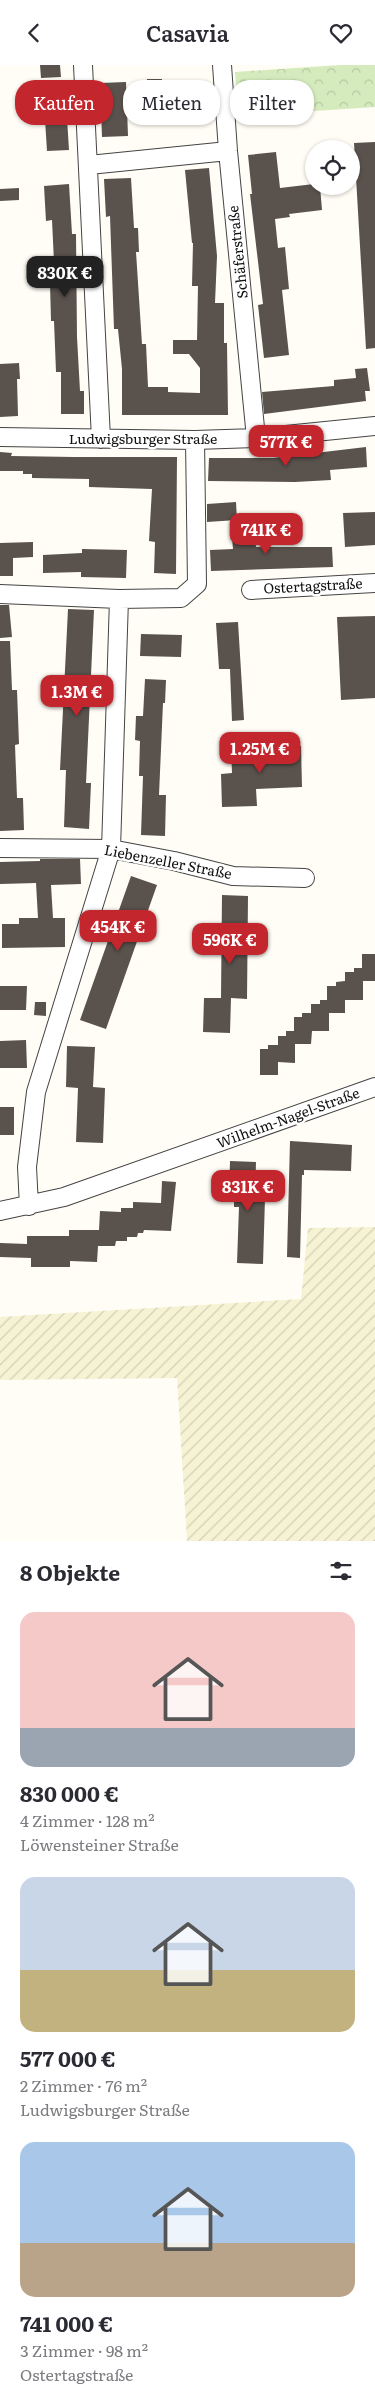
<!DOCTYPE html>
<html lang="de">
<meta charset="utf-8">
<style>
:root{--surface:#fff;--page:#f7f7f7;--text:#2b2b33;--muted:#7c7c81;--accent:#c4262e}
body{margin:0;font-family:Literata,serif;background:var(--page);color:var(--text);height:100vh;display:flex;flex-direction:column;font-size:19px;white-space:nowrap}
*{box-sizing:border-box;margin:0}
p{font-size:16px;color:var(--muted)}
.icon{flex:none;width:28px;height:28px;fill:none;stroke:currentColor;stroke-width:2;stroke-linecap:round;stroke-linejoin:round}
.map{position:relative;height:1476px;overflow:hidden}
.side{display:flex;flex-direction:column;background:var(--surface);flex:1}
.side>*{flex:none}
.banner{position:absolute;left:15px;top:15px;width:345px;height:45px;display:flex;gap:10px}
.buttons{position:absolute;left:305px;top:75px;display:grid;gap:10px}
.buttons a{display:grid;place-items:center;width:55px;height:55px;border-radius:50%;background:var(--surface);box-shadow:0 1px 4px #0004;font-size:25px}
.price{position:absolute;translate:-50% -42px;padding:0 11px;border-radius:10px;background:var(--accent);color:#fff;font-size:16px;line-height:32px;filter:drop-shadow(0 1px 2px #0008)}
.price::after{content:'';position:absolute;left:50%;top:30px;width:15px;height:11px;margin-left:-8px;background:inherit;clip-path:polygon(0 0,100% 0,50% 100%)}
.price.selected{background:#222;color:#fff}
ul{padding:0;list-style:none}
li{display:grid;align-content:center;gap:10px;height:265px;padding:0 20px}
li span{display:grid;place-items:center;height:155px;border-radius:15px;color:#555}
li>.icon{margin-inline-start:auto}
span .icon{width:90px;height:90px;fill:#fffc;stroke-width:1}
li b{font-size:21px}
h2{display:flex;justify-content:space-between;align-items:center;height:60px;padding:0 20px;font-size:21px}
.tag{padding:0 18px;border-radius:20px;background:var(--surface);box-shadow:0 1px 4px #0004;font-size:18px;line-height:45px}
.tag.selected{background:var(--accent);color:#fff}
header{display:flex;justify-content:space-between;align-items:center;height:65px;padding:0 20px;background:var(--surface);font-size:22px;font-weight:600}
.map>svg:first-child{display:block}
</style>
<header><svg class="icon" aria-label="back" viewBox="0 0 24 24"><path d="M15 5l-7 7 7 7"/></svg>Casavia<svg class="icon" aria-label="heart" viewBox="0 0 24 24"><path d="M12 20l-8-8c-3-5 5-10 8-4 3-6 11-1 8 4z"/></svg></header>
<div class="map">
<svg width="375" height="1476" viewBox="0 0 375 1476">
<defs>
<pattern id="farmland-furrows" width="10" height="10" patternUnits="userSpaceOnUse" patternTransform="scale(1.25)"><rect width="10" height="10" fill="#f6f3d4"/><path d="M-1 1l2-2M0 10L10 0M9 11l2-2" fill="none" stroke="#d2cfb5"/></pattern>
<pattern id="park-crowns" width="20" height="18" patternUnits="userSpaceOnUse" patternTransform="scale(1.25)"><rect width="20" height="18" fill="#d5ebbd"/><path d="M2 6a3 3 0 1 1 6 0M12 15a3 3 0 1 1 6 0" fill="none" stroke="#b6c8a1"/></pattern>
</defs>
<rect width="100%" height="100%" fill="#fffdf5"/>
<path fill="url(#farmland-furrows)" d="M375,1162V1476H187L177,1313L0,1315V1252L301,1234L308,1163Z"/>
<path fill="url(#park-crowns)" d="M341,0H375V42L238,51L235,7Z"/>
<path fill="#5a524d" d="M40,0H60L61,12L41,13Z
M147,14H162L161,28H147Z
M126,17L128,71L102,72L100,18Z
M164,24L193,25L192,51L183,50V57H164Z
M67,53L69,85L47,86L45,55Z
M375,77V283L366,284L354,78Z
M276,87L280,123L314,119V121H320L322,145L289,149L290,152L275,154L278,183L285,182L289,224L282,225L289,290L264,293L258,240L263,239L250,129H252L248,90Z
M209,103L217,191L215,238H224V278H227L228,350H122V304L118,264H114L110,151L106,152L104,114L131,113L134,163H138L139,187H136L142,279H146L148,322H168V327L200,328V303L189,289H173V275H197L198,221H192L193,178H192L185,105Z
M69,119L72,169H76L77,272L80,326H84V349H61V307H56L54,256H51L50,218H55L52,155L46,156L44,121Z
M19,123V135L0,136V124Z
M19,298L20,314H17L18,351L0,352V299Z
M367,303L370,326H365L366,336L264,349L262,327L334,321V315L356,313L355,304Z
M366,382L367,402L330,405L331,415L295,417L208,416L209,393H273Z
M0,387L12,388L11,391L75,392H177L176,509L154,508L155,477L149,476L152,424L89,422V414L32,413V409H23V406H0Z
M236,437L237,455L207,457V439Z
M375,447V480L345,482L343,448Z
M254,460L256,482H332L333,502L211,506L210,485L233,484L231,461Z
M33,477V492L13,493V511H0V478Z
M82,484L127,485L126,513L81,512V507L43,508V490L82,488Z
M0,540H9L12,572L0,573Z
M68,544L94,545L86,718H91L89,764L64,762L66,705H60Z
M375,551V633L341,635L337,552Z
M238,557L244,655L232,656L230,604H219L216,558Z
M141,569L182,570L181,592L140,591Z
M0,576H10L12,625H17L19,679L15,680L17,733H23L24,765L0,766Z
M145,614L166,615L165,638H163L159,730H166L165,771L141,770L143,711H139L140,676L135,675L136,651H143Z
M301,681L302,722L256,724L257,741L222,742L221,709L232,708L231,684Z
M40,794H80L81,819L51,820L53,853H65V882L2,883V859H19V853H38L36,818L0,819V797L40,796Z
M131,811L157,820L106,964L80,955Z
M222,830L248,831L247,934L231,933L230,968L203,967L204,933H229H221Z
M362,889H375V916H363V935H345V948H329V966H312L311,979H295V998L278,997V1010H260V984H268V980H278V971H286V966H294V952H302V948H311V939H320V935H327V921H336V917L345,916V907H354V903H362Z
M0,921H27L26,945H0Z
M35,937H46V951L34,950Z
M26,975L27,1003H0V976Z
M67,981L95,982L93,1022L105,1023L103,1078L76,1077L78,1023L66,1022Z
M0,1042H14V1070H0Z
M290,1076L352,1080L351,1106L304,1105V1110H302L300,1193L287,1192Z
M230,1096L256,1097L255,1132L265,1133L263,1199L237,1198L239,1142H234V1132H229Z
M162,1116L176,1117L171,1166L144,1165L143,1168H138L137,1172H127V1176H116L115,1181H98L97,1197L70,1196V1202H31V1193L0,1192V1178L27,1179V1171H69V1165H99L100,1146L121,1147V1143H133V1137L161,1138Z"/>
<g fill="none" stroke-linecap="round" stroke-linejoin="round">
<defs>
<path id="street" d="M83,0L101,374
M222,0L228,86L256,373
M89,100L228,86
M0,372L195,375L256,373L375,361
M251,525L375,518
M0,529L119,534L181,533L197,519L195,375
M0,783L111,784L174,796L233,811L305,813
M29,1141L27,1102L36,1027L111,784L119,534
M0,1146L64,1132L375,1022"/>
</defs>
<use href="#street" stroke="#444" stroke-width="20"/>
<use href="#street" stroke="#fff" stroke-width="18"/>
</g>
<g text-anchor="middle" stroke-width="5" stroke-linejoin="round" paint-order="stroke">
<g font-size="14" fill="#111" stroke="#fff">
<text transform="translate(238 187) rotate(-96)" y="5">Schäferstraße</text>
<text x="143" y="379">Ludwigsburger Straße</text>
<text transform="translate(313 521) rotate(-3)" y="5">Ostertagstraße</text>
<text transform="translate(168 797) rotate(11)" y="5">Liebenzeller Straße</text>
<text transform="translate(288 1053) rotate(-20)" y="5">Wilhelm-Nagel-Straße</text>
</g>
</g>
</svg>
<div class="buttons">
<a><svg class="icon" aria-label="locate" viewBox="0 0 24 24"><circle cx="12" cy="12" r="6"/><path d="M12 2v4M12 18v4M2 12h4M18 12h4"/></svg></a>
</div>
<b class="price selected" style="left:65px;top:233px">830K €</b>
<b class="price" style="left:286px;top:402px">577K €</b>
<b class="price" style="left:266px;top:490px">741K €</b>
<b class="price" style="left:77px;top:652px">1.3M €</b>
<b class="price" style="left:260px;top:709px">1.25M €</b>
<b class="price" style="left:118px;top:887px">454K €</b>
<b class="price" style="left:230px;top:900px">596K €</b>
<b class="price" style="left:248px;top:1147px">831K €</b>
<div class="banner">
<a class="tag selected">Kaufen</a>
<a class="tag">Mieten</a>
<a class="tag">Filter</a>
</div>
</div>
<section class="side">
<h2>8 Objekte<svg class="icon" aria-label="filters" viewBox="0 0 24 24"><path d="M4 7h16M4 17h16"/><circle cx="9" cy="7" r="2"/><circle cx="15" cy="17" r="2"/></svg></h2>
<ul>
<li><span style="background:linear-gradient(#f6c9c9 75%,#9aa5b1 0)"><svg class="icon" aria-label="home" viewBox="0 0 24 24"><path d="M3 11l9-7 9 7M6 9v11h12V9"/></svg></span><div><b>830 000 €</b><p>4 Zimmer · 128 m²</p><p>Löwensteiner Straße</p></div></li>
<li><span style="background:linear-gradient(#c9d6e8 60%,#c2b280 0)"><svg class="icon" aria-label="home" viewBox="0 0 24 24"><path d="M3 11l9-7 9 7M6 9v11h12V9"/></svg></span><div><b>577 000 €</b><p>2 Zimmer · 76 m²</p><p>Ludwigsburger Straße</p></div></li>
<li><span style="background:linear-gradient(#a9c7e8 65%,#b9a48a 0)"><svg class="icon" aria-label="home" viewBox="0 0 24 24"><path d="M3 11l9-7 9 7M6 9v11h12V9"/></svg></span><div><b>741 000 €</b><p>3 Zimmer · 98 m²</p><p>Ostertagstraße</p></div></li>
</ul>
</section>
